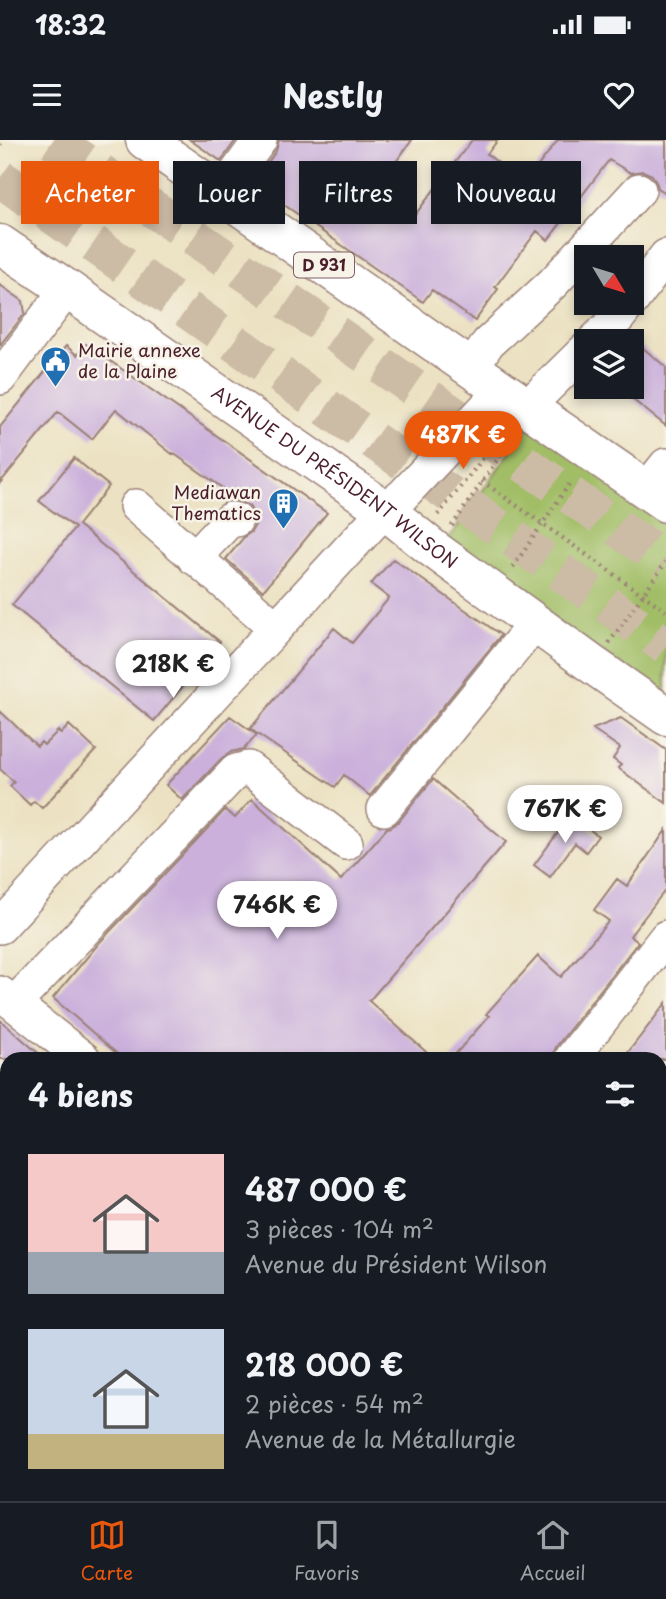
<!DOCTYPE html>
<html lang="fr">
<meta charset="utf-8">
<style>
:root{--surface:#171b24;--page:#242831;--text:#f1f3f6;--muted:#9ea1a6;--line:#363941;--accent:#ea580c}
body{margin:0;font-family:"Playpen Sans",sans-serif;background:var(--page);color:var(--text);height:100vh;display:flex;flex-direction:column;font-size:26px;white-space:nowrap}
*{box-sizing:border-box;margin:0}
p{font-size:23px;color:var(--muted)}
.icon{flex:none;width:38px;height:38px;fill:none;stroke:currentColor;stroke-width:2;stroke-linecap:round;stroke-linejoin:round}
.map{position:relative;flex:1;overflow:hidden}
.sheet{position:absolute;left:0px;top:912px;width:667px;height:450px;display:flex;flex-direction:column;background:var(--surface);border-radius:21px 21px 0 0;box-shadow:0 4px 10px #0003}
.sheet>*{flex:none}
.top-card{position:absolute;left:21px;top:21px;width:625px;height:63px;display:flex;gap:14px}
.needle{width:46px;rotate:128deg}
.tools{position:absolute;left:574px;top:105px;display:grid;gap:14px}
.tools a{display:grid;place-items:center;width:70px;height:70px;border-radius:0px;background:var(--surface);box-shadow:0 4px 10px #0003;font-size:35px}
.price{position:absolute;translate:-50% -60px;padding:0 16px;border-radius:24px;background:#fff;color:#222;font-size:23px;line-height:46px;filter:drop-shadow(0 2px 4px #0008)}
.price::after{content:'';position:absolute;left:50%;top:42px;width:21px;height:16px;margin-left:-10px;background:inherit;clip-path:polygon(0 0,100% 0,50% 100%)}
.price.active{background:var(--accent);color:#fff}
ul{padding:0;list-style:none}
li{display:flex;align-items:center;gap:21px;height:175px;padding:0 28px}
li span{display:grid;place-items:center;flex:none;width:196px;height:140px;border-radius:0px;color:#555}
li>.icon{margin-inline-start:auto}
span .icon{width:84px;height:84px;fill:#fffc;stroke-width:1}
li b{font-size:30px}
h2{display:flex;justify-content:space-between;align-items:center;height:84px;padding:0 28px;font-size:30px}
.tag{padding:0 24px;border-radius:0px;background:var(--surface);box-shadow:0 4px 10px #0003;font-size:24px;line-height:63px}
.tag.active{background:var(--accent);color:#fff}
.status{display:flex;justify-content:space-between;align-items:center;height:49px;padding:0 35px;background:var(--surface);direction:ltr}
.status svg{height:19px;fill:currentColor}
header{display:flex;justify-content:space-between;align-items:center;height:91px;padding:0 28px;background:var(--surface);font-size:32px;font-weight:700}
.dock{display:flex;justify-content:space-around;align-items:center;height:98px;border-top:2px solid var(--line);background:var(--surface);font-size:19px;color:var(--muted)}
.dock a{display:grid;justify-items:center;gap:4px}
.dock .active{color:var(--accent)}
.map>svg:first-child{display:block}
</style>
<div class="status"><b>18:32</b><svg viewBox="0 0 49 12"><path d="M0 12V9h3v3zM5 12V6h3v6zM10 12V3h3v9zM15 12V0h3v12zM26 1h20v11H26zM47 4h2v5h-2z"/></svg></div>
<header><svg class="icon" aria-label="menu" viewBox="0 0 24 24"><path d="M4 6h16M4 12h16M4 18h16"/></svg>Nestly<svg class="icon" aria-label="heart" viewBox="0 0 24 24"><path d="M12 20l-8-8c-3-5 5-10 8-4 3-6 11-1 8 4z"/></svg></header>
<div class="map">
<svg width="666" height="1361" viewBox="0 0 666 1361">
<rect width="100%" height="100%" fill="#f7f3e8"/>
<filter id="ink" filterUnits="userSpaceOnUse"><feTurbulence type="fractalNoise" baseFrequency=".0143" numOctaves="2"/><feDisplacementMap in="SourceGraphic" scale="14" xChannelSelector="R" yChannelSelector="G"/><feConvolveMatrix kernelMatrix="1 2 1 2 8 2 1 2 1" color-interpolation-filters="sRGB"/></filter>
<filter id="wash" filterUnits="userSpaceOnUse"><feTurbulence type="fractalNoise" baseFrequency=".00686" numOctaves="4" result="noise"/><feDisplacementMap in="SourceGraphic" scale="28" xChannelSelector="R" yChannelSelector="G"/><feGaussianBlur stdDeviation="1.57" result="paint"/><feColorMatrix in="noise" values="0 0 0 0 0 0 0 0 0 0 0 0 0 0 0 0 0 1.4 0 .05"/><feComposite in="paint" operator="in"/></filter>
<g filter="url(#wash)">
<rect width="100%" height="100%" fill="#ece2c3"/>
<path fill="#a1be66" stroke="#766e48" stroke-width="2" d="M530,283L666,380V557L445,404Z"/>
<g id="blocks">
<path fill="#cab0db" d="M190,0H236L221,21Z
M279,0H412L390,30L392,31L376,54L411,80L472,0H498L487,14L524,44L558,0H666V53L658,48L657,44L652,35L643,31L631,33L609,20L548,100L537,91L495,147L498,149L475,181L432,150L423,162L253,43L276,11Z
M0,145L23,161L25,173L0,205Z
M632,199L666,227V286L632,259Z
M86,204L327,373L263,451L226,419L244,397L251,392L258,380L255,377L249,366L235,360L227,353L228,352L173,313L172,314L116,269L92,299L58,272L0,343V287L66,206L77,215Z
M74,318L109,346L78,385L220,502L154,581L12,465L75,388L39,361Z
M393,419L501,495L370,656L344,635L335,647L250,589L334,488L352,503L389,458L371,444Z
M0,571L37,606L41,602L44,605L58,591L61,594L69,585L96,610L42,668L34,661L30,665L10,646L14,642L0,629Z
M230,576L257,595L244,609L231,612L222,618L182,660L166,645Z
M621,578L666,610V663L618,628L621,625L613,619L620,608L593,589Z
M433,639L506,702L369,861L434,919H123L53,858L99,803L225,670L235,678L252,659L341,740L387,688L391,687L399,681Z
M571,675L598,696L586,712L575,703L550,737L534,725Z
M666,690V749L630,796L638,802L556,907L552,919H451L489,876L486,874L538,816L561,837L609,781L594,770L617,739L627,746Z
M666,863V919H623Z
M0,880L45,919H0Z"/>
</g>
</g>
<g filter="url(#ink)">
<use href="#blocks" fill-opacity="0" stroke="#9b8077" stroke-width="2"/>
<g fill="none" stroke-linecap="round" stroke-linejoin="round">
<path stroke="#ccbba5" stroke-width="38" stroke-dasharray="38 19" stroke-linecap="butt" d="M53,0L666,421
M0,38L666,506"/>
<defs>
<path id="minor" d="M221,54L260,0
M632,161L666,116
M594,201L619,177L630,163
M471,229L488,203L553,143L639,50
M0,238L67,149
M527,267L586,209
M647,349L666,325
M136,366L276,488
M194,418L228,382L231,379L236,380
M384,669L536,482
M0,787L385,370L403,355L502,250
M0,853L84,919
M14,864L236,631L248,628L346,703
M571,919L666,797
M660,1099L666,1104
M0,1275L7,1282
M85,1354L92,1361
M376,1354L383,1361
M0,1357L4,1361
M156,1361L162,1354
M225,1361L230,1354
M478,1361L484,1354"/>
<g id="major">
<path d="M145,0L502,250L666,363"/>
<path id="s1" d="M0,104L67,149L385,370L432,408L593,525L666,576"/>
</g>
</defs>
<use href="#minor" stroke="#9b8077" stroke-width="36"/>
<use href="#major" stroke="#9b8077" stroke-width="41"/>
<path stroke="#9b8077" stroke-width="4.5" stroke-dasharray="2 5" stroke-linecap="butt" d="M0,5L3,0
M482,341L666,471
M438,375L505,291
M452,386L513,297
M513,427L572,340
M609,503L666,422"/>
<use href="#minor" stroke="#fff" stroke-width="33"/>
<use href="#major" stroke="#fff" stroke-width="38"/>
</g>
</g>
<defs>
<symbol id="civic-pin" viewBox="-11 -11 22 30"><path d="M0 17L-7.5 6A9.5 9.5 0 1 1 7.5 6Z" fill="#1f6fb2" stroke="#f7f3e8"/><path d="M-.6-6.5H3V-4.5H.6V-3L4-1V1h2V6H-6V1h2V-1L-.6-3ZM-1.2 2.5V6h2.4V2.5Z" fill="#fff"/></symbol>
<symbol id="building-pin" viewBox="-11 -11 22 30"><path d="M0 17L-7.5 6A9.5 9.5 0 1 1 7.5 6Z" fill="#1f6fb2" stroke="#f7f3e8"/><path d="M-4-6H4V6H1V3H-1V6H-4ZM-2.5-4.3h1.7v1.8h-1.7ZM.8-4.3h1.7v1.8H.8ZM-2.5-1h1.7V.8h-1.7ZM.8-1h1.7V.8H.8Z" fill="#fff"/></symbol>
</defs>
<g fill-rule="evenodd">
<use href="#civic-pin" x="38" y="204" width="35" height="47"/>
<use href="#building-pin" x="266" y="346" width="35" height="47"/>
</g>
<g text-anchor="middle" stroke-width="5" stroke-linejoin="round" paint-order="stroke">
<rect fill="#f7f3e8" stroke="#7e5f64" stroke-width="2" x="294" y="112.5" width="60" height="25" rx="5"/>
<g font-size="16" font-weight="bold" fill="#4a1f2b">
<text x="324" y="131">D 931</text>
</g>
<g font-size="18" fill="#4a1f2b" stroke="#f7f3e8" text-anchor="start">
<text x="78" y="217">Mairie annexe<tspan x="78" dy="21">de la Plaine</tspan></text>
<text x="261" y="359" text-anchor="end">Mediawan<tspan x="261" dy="21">Thematics</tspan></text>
</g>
<g font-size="18" fill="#4a1f2b" stroke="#f7f3e8">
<text dy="6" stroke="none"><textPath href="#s1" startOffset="408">AVENUE DU PRÉSIDENT WILSON</textPath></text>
</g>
</g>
</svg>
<div class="tools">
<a><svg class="needle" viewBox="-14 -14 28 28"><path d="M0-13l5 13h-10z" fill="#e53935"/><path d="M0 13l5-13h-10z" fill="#9ea1a6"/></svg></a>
<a><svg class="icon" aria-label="layers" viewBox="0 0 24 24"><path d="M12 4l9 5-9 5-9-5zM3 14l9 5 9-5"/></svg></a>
</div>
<b class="price active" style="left:463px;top:331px">487K €</b>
<b class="price" style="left:173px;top:560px">218K €</b>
<b class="price" style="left:565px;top:705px">767K €</b>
<b class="price" style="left:277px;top:801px">746K €</b>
<div class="top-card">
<a class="tag active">Acheter</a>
<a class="tag">Louer</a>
<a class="tag">Filtres</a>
<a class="tag">Nouveau</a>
</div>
<section class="sheet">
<h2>4 biens<svg class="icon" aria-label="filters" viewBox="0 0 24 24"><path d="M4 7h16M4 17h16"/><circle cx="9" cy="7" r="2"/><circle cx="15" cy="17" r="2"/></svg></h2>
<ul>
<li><span style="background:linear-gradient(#f6c9c9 70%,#9aa5b1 0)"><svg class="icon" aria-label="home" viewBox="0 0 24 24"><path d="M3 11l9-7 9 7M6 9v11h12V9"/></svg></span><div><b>487 000 €</b><p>3 pièces · 104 m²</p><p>Avenue du Président Wilson</p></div></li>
<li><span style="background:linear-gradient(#c9d6e8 75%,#c2b280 0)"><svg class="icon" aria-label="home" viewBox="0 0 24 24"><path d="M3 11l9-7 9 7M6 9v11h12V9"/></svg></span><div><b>218 000 €</b><p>2 pièces · 54 m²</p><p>Avenue de la Métallurgie</p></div></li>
</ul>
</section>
</div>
<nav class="dock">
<a class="active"><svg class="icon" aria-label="map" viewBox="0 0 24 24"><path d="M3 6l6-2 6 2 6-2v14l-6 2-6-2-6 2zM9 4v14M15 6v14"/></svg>Carte</a>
<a><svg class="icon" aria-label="saved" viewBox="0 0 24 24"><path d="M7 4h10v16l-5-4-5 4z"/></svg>Favoris</a>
<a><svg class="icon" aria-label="home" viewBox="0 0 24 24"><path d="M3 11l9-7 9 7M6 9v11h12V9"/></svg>Accueil</a>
</nav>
